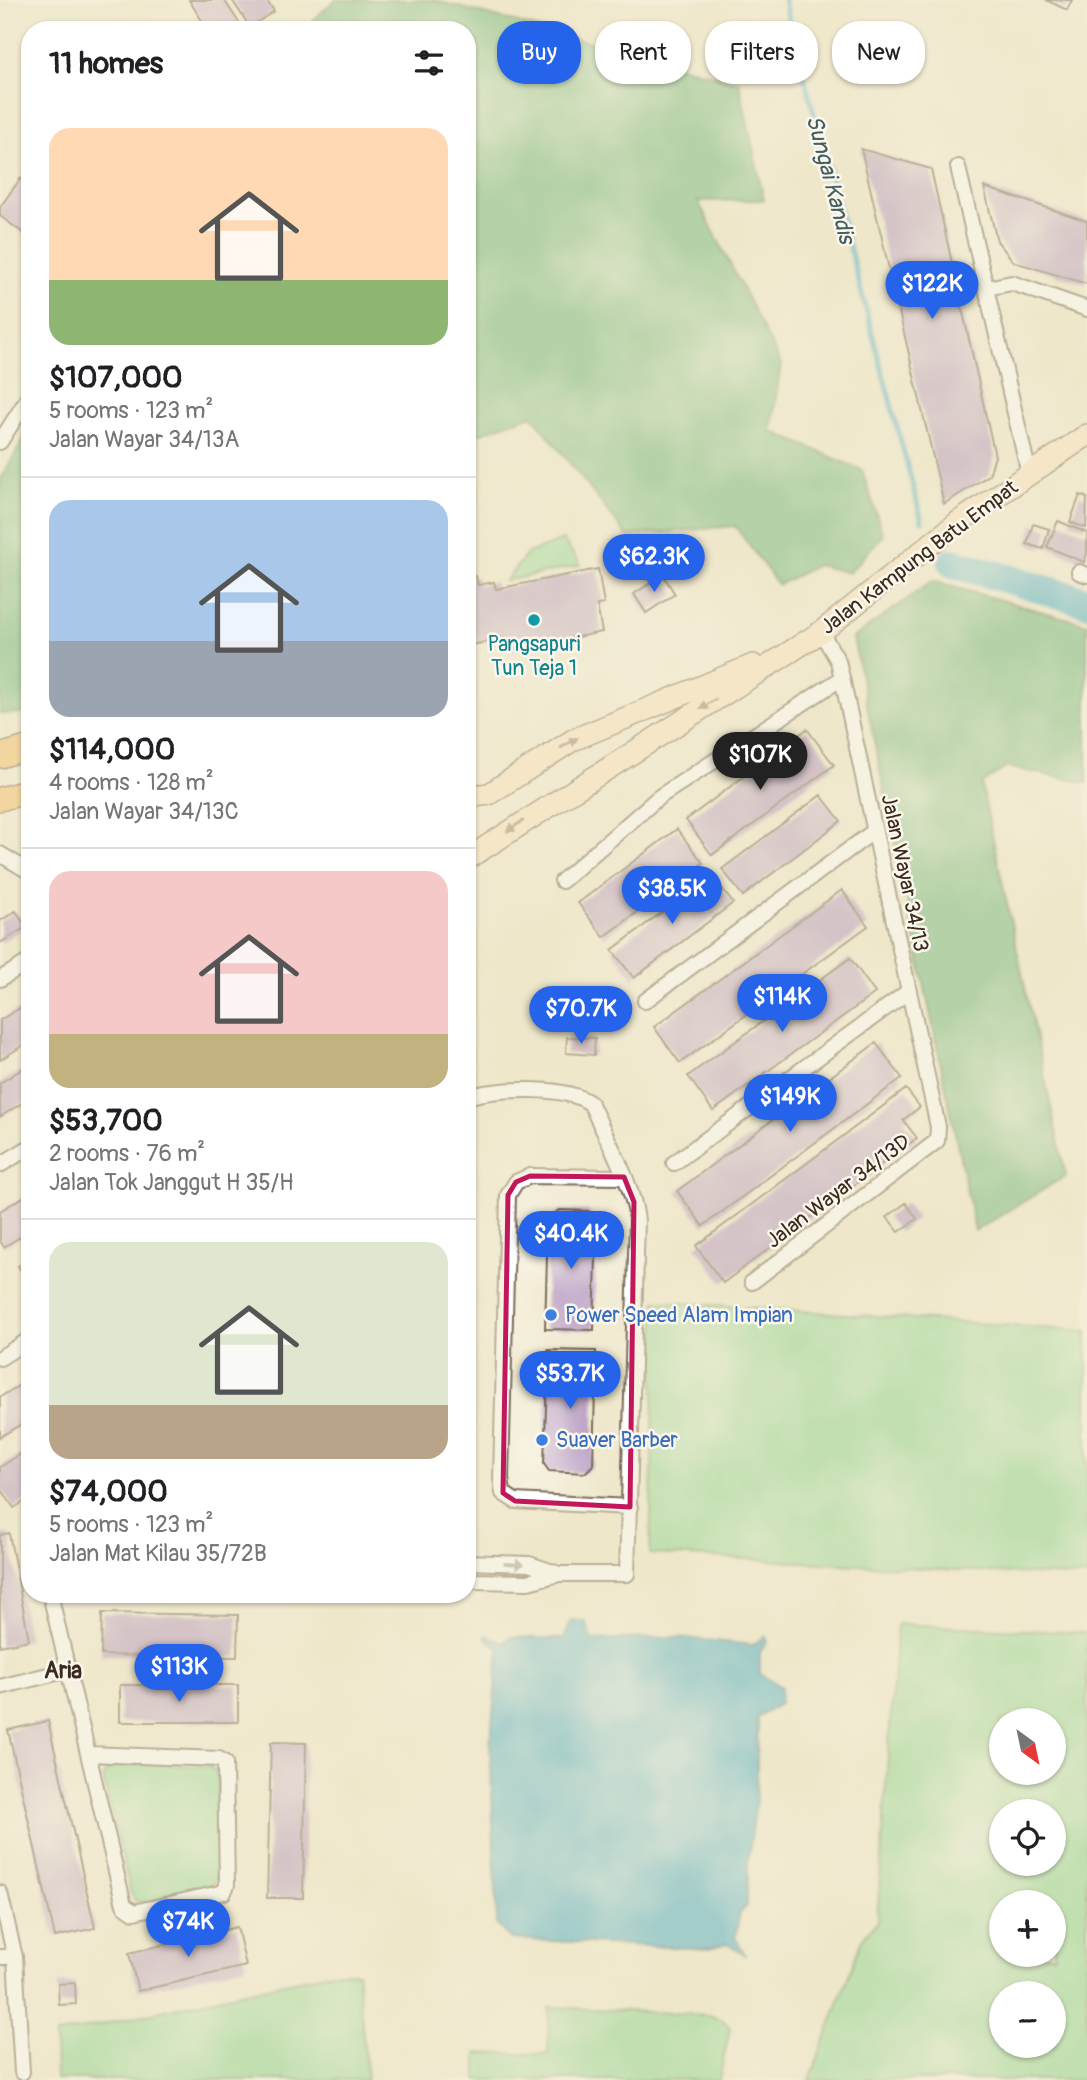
<!DOCTYPE html>
<meta charset="utf-8">
<style>
:root{--surface:#fff;--page:#f6f6f6;--text:#202124;--muted:#757577;--line:#e0e0e0;--accent:#2563eb}
body{margin:0;font-family:Pangolin,sans-serif;background:var(--page);color:var(--text);height:100vh;display:flex;flex-direction:column;font-size:26px;white-space:nowrap}
*{box-sizing:border-box;margin:0}
p{font-size:23px;color:var(--muted)}
.icon{flex:none;width:38px;height:38px;fill:none;stroke:currentColor;stroke-width:2;stroke-linecap:round;stroke-linejoin:round}
.map{position:relative;flex:1;overflow:hidden}
.drawer{position:absolute;left:21px;top:21px;width:455px;height:1582px;display:flex;flex-direction:column;background:var(--surface);border-radius:28px;box-shadow:0 2px 5px #0004}
.drawer>*{flex:none}
.top-card{position:absolute;left:497px;top:21px;width:485px;height:63px;display:flex;gap:14px}
.needle{width:46px;rotate:147deg}
.tools{position:absolute;left:989px;top:1708px;display:grid;gap:14px}
.tools a{display:grid;place-items:center;width:77px;height:77px;border-radius:50%;background:var(--surface);box-shadow:0 2px 5px #0004;font-size:35px}
.price{position:absolute;translate:-50% -60px;padding:0 16px;border-radius:24px;background:var(--accent);color:#fff;font-size:23px;line-height:46px;filter:drop-shadow(0 2px 4px #0008)}
.price::after{content:'';position:absolute;left:50%;top:42px;width:21px;height:16px;margin-left:-10px;background:inherit;clip-path:polygon(0 0,100% 0,50% 100%)}
.price.selected{background:#222;color:#fff}
ul{padding:0;list-style:none}
li{display:grid;align-content:center;gap:14px;height:371px;padding:0 28px}
li+li{border-top:2px solid var(--line)}
li span{display:grid;place-items:center;height:217px;border-radius:21px;color:#555}
li>.icon{margin-inline-start:auto}
span .icon{width:126px;height:126px;fill:#fffc;stroke-width:1}
li b{font-size:30px}
h2{display:flex;justify-content:space-between;align-items:center;height:84px;padding:0 28px;font-size:30px}
.chip{padding:0 24px;border-radius:28px;background:var(--surface);box-shadow:0 2px 5px #0004;font-size:24px;line-height:63px}
.chip.selected{background:var(--accent);color:#fff}
.map>svg:first-child{display:block}
</style>
<div class="map">
<svg width="1087" height="2080" viewBox="0 0 1087 2080">
<rect width="100%" height="100%" fill="#fbf7ec"/>
<filter id="ink" filterUnits="userSpaceOnUse"><feTurbulence type="fractalNoise" baseFrequency=".0143" numOctaves="2"/><feDisplacementMap in="SourceGraphic" scale="14" xChannelSelector="R" yChannelSelector="G"/><feConvolveMatrix kernelMatrix="1 2 1 2 8 2 1 2 1" color-interpolation-filters="sRGB"/></filter>
<filter id="wash" filterUnits="userSpaceOnUse"><feTurbulence type="fractalNoise" baseFrequency=".00686" numOctaves="4" result="noise"/><feDisplacementMap in="SourceGraphic" scale="28" xChannelSelector="R" yChannelSelector="G"/><feGaussianBlur stdDeviation="1.57" result="paint"/><feColorMatrix in="noise" values="0 0 0 0 0 0 0 0 0 0 0 0 0 0 0 0 0 1.4 0 .05"/><feComposite in="paint" operator="in"/></filter>
<g filter="url(#wash)">
<rect width="100%" height="100%" fill="#eee7cb"/>
<path fill="#8bd692" stroke="#638058" stroke-width="2" fill-rule="evenodd" d="M563,540L581,565L505,581L528,553Z
M656,1301L1087,1331V1577L650,1554Z
M897,1624L1087,1633V2080H810L862,1939L877,1921ZM1054,1720V1773H1001V1720ZM1001,1811H1054V1864H1001ZM1054,1902V1955H1001V1902ZM1054,1993V2046H1001V1993Z
M117,1764L210,1766L218,1775V1870C217,1876 217,1881 212,1885C203,1894 147,1905 136,1901L131,1894L103,1778L108,1767Z
M333,1972H357L367,2080H56L55,2035Z
M549,2007L709,2015L723,2020L730,2028L719,2080H477V2053L548,2054Z"/>
<path fill="#70b77c" stroke="#56704d" stroke-width="2" d="M335,0H433L739,82L764,200L698,201L781,364L771,431L862,470L883,535L849,573L817,565L778,585L735,526L627,536L532,415L467,438V30H302Z
M30,428V713L0,714V480Z
M932,581L1087,624V783L1007,767L981,784L1066,1176L975,1231L853,638Z"/>
<path fill="#4aadc9" stroke="#426c74" stroke-width="2" d="M571,1620L586,1622L592,1640L677,1637L752,1645L765,1636L768,1640L760,1652V1674L781,1687L780,1704L758,1717L756,1802L748,1860L747,1906L740,1913L735,1937L746,1956L727,1944L709,1949L511,1939L497,1925L490,1745L499,1649L486,1638L487,1635L503,1643L511,1637L564,1639Z"/>
<g fill="none" stroke-linecap="round" stroke-linejoin="round">
<path stroke="#4aadc9" stroke-width="5" d="M784,0L922,521"/>
<path stroke="#4aadc9" stroke-width="30" d="M953,563L1087,602"/>
</g>
<g id="blocks">
<path fill="#b598c3" d="M189,0H224L244,30H208Z
M232,0H266L274,11L250,27Z
M1046,0H1072L1067,10Z
M861,149L931,169L995,456L989,475L944,504Z
M21,178L30,185V238L0,216V207Z
M984,187L1087,221V284L1014,262L997,241Z
M1080,495L1087,498L1086,528L1070,522Z
M1058,521L1087,533V554L1084,562L1047,547Z
M1033,524L1049,529L1043,549L1027,544Z
M598,569L604,604L597,605L602,632L507,651L505,638L467,646V578L476,576L478,585L494,582L496,589Z
M663,575L675,594L646,613L634,594Z
M807,729L834,765L712,855L686,820Z
M821,795L841,821L743,896L722,869Z
M677,829L703,863L604,937L578,903Z
M711,875L733,903L634,978L612,950Z
M842,890L868,926L680,1063L654,1027Z
M16,911L26,927L0,943V921Z
M850,958L875,993L713,1111L688,1076Z
M30,1002V1041L0,1060V1020Z
M567,1037L595,1038L594,1055L566,1053Z
M876,1043L902,1078L703,1226L677,1191Z
M30,1064V1098L0,1117V1083Z
M906,1089L920,1107L903,1120L917,1138L723,1283L696,1246Z
M30,1193V1231L4,1247L0,1241V1211Z
M906,1203L917,1219L899,1232L887,1217Z
M559,1210L588,1211L597,1220L594,1330L545,1329L548,1220Z
M30,1259V1284L18,1266Z
M548,1350L596,1351L593,1465L585,1473L549,1471L544,1464Z
M30,1379V1419L0,1437V1397Z
M30,1448V1498L14,1508L0,1487V1467Z
M9,1533L29,1640L0,1646V1535Z
M102,1613L238,1615L237,1657L101,1655Z
M120,1685H238V1722H120Z
M48,1721L95,1928L55,1937L8,1730Z
M271,1742L306,1743L303,1898H267Z
M237,1927L246,1966L138,1991L129,1953Z
M75,1983L76,2004L59,2005L58,1984Z"/>
</g>
</g>
<g filter="url(#ink)">
<use href="#blocks" fill-opacity="0" stroke="#7a6c5b" stroke-width="2"/>
<g fill="none" stroke-linecap="round" stroke-linejoin="round">
<defs>
<path id="street" d="M958,167L1029,474
M986,288L1012,283L1087,309
M0,442L30,395
M1079,572L1087,575
M0,854L30,872
M562,881L659,797L842,678
M0,979L30,961
M645,1001L874,831
M467,1097C495,1088 568,1085 591,1104C607,1141 632,1180 637,1220L627,1574H559L528,1582L467,1581
M674,1163L909,991
M0,1165L30,1147
M624,1177L530,1176L516,1182L508,1195L501,1478L503,1493L515,1501L630,1507
M752,1282L937,1141L938,1127L842,678L838,661L821,632
M0,1358L30,1339
M467,1562L529,1564L559,1574
M50,1594L124,1905L134,1912L224,1892L227,1885L225,1763L219,1759L88,1754
M0,1687L68,1670
M0,1893L15,1957L22,2072
M0,1957H15"/>
<path id="secondary" d="M467,797L489,794L573,740L753,665
M467,859L821,632L957,523L1087,435"/>
<path id="primary" d="M0,756L30,747
M0,799L30,791"/>
</defs>
<use href="#street" stroke="#7a6c5b" stroke-width="18"/>
<use href="#secondary" stroke="#7a6c5b" stroke-width="24"/>
<use href="#primary" stroke="#7a6c5b" stroke-width="26"/>
<use href="#street" stroke="#fff" stroke-width="14"/>
<use href="#secondary" stroke="#fde5c5" stroke-width="21"/>
<use href="#primary" stroke="#f9bf6d" stroke-width="23"/>
</g>
<defs><path id="oneway-solid" d="M-6-.8H1V-3.2L6.5 0L1 3.2V.8H-6Z" transform="scale(1.75)"/></defs>
<g fill="#9c8872">
<use href="#oneway-solid" transform="translate(708 704) rotate(148)"/>
<use href="#oneway-solid" transform="translate(569 743) rotate(-30)"/>
<use href="#oneway-solid" transform="translate(515 826) rotate(147)"/>
</g>
<use fill="#a79f9a" href="#oneway-solid" transform="translate(514 1564) rotate(3)"/>
</g>
<path d="M0 0H1087V2080H0ZM530,1176L624,1177L634,1202L630,1507L515,1501L503,1493L508,1195L516,1182Z" fill="#eee7cb" fill-opacity=".55" fill-rule="evenodd"/>
<path fill="none" stroke="#c2185b" stroke-width="5" stroke-linejoin="round" d="M530,1176L624,1177L634,1202L630,1507L515,1501L503,1493L508,1195L516,1182Z"/>
<circle fill="#0f9aa8" stroke="#fbf7ec" stroke-width="2.5" cx="534" cy="620" r="7"/>
<g fill="#3f7fe0" stroke="#fbf7ec" stroke-width="2.5">
<circle cx="551" cy="1315" r="7"/>
<circle cx="542" cy="1440" r="7"/>
</g>
<g text-anchor="middle" stroke-width="5" stroke-linejoin="round" paint-order="stroke">
<g font-size="21" fill="#3b2a1e" stroke="#fbf7ec">
<text transform="translate(919 557) rotate(-37)" y="7">Jalan Kampung Batu Empat</text>
<text transform="translate(905 873) rotate(78)" y="7">Jalan Wayar 34/13</text>
<text transform="translate(838 1191) rotate(-37)" y="7">Jalan Wayar 34/13D</text>
</g>
<g font-size="21" fill="#0d838f" stroke="#fbf7ec">
<text x="534" y="651">Pangsapuri<tspan x="534" dy="24">Tun Teja 1</tspan></text>
</g>
<g font-size="21" fill="#366cbe" stroke="#fbf7ec" text-anchor="start">
<text x="565" y="1322">Power Speed Alam Impian</text>
<text x="556" y="1447">Suaver Barber</text>
</g>
<g font-size="23" font-style="italic" fill="#415e62" stroke="#fbf7ec">
<text transform="translate(831 179) rotate(75)" y="8">Sungai Kandis</text>
</g>
<g font-size="23" font-weight="bold" fill="#3b2a1e" stroke="#fbf7ec">
<text x="63" y="1678">Aria</text>
</g>
</g>
</svg>
<div class="tools">
<a><svg class="needle" viewBox="-14 -14 28 28"><path d="M0-13l5 13h-10z" fill="#e53935"/><path d="M0 13l5-13h-10z" fill="#757577"/></svg></a>
<a><svg class="icon" aria-label="locate" viewBox="0 0 24 24"><circle cx="12" cy="12" r="6"/><path d="M12 2v4M12 18v4M2 12h4M18 12h4"/></svg></a>
<a>+</a>
<a>−</a>
</div>
<b class="price" style="left:932px;top:321px">$122K</b>
<b class="price" style="left:654px;top:594px">$62.3K</b>
<b class="price selected" style="left:760px;top:792px">$107K</b>
<b class="price" style="left:672px;top:926px">$38.5K</b>
<b class="price" style="left:782px;top:1034px">$114K</b>
<b class="price" style="left:581px;top:1046px">$70.7K</b>
<b class="price" style="left:790px;top:1134px">$149K</b>
<b class="price" style="left:571px;top:1271px">$40.4K</b>
<b class="price" style="left:570px;top:1411px">$53.7K</b>
<b class="price" style="left:179px;top:1704px">$113K</b>
<b class="price" style="left:188px;top:1959px">$74K</b>
<div class="top-card">
<a class="chip selected">Buy</a>
<a class="chip">Rent</a>
<a class="chip">Filters</a>
<a class="chip">New</a>
</div>
<section class="drawer">
<h2>11 homes<svg class="icon" aria-label="filters" viewBox="0 0 24 24"><path d="M4 7h16M4 17h16"/><circle cx="9" cy="7" r="2"/><circle cx="15" cy="17" r="2"/></svg></h2>
<ul>
<li><span style="background:linear-gradient(#ffd9b3 70%,#8fb573 0)"><svg class="icon" aria-label="home" viewBox="0 0 24 24"><path d="M3 11l9-7 9 7M6 9v11h12V9"/></svg></span><div><b>$107,000</b><p>5 rooms · 123 m²</p><p>Jalan Wayar 34/13A</p></div></li>
<li><span style="background:linear-gradient(#a9c7e8 65%,#9aa5b1 0)"><svg class="icon" aria-label="home" viewBox="0 0 24 24"><path d="M3 11l9-7 9 7M6 9v11h12V9"/></svg></span><div><b>$114,000</b><p>4 rooms · 128 m²</p><p>Jalan Wayar 34/13C</p></div></li>
<li><span style="background:linear-gradient(#f6c9c9 75%,#c2b280 0)"><svg class="icon" aria-label="home" viewBox="0 0 24 24"><path d="M3 11l9-7 9 7M6 9v11h12V9"/></svg></span><div><b>$53,700</b><p>2 rooms · 76 m²</p><p>Jalan Tok Janggut H 35/H</p></div></li>
<li><span style="background:linear-gradient(#dfe7d0 75%,#b9a48a 0)"><svg class="icon" aria-label="home" viewBox="0 0 24 24"><path d="M3 11l9-7 9 7M6 9v11h12V9"/></svg></span><div><b>$74,000</b><p>5 rooms · 123 m²</p><p>Jalan Mat Kilau 35/72B</p></div></li>
</ul>
</section>
</div>
